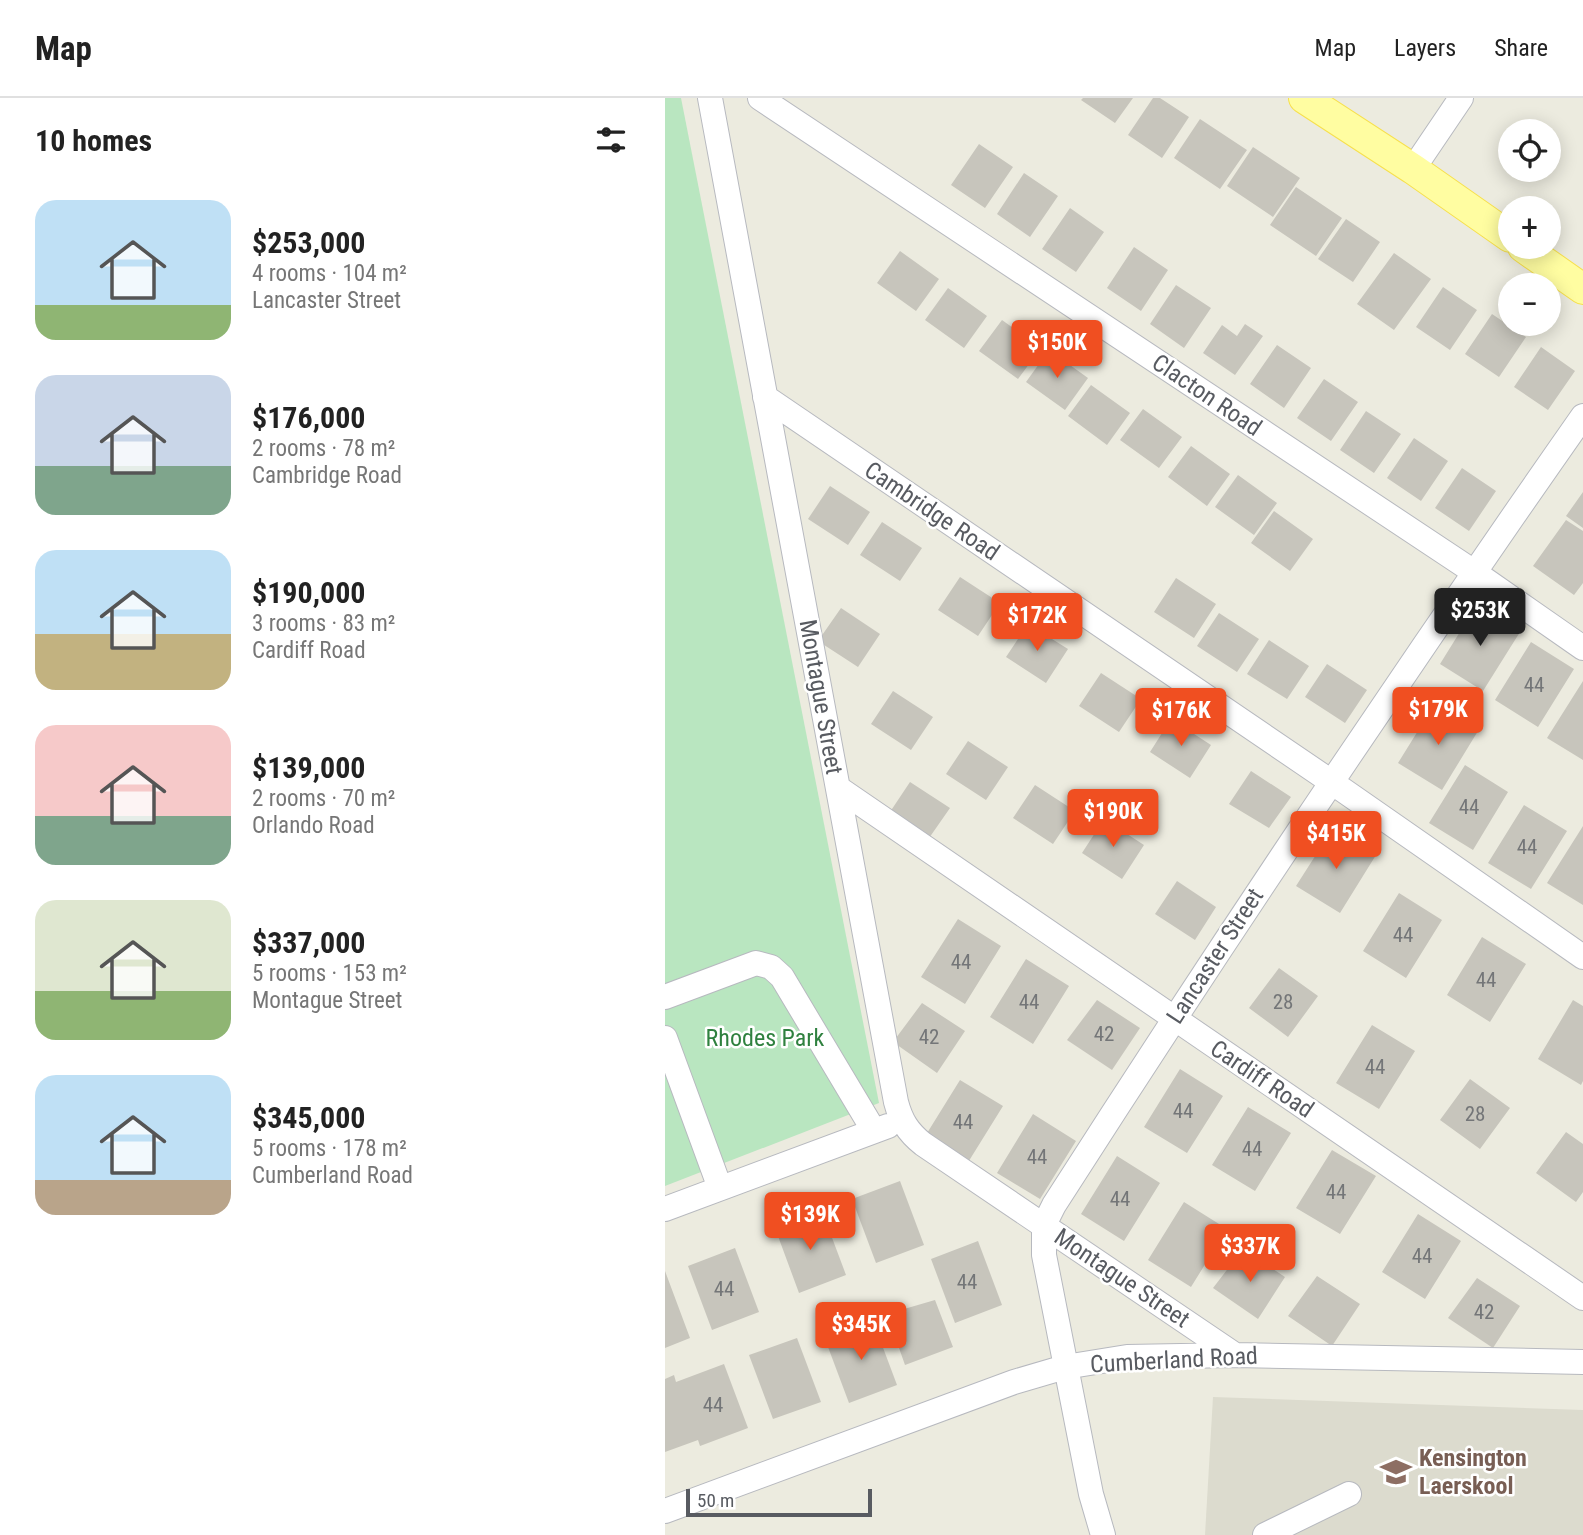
<!DOCTYPE html>
<meta charset="utf-8">
<style>
:root{--surface:#fff;--page:#f6f6f6;--text:#222;--muted:#767676;--line:#e0e0e0;--accent:#f04f21}
body{margin:0;font-family:"Roboto Condensed",sans-serif;background:var(--page);color:var(--text);height:100vh;display:flex;flex-direction:column;font-size:26px;white-space:nowrap}
*{box-sizing:border-box;margin:0}
p{font-size:23px;color:var(--muted)}
.icon{flex:none;width:38px;height:38px;fill:none;stroke:currentColor;stroke-width:2;stroke-linecap:round;stroke-linejoin:round}
.map{position:relative;flex:1;overflow:hidden}
.details{display:flex;flex-direction:column;background:var(--surface);width:665px}
.details>*{flex:none}
.buttons{position:absolute;left:833px;top:21px;display:grid;gap:14px}
.buttons a{display:grid;place-items:center;width:63px;height:63px;border-radius:50%;background:var(--surface);box-shadow:0 4px 18px #0003;font-size:35px}
.scale{position:absolute;left:21px;bottom:18px;width:186px;box-sizing:border-box;padding-left:7px;border:4px solid #585b61;border-top:0;font-size:19px;line-height:24px;white-space:nowrap;color:#585b61;-webkit-text-stroke:5px #fff;paint-order:stroke}
.price{position:absolute;translate:-50% -60px;padding:0 16px;border-radius:7px;background:var(--accent);color:#fff;font-size:23px;line-height:46px;filter:drop-shadow(0 2px 4px #0008)}
.price::after{content:'';position:absolute;left:50%;top:42px;width:21px;height:16px;margin-left:-10px;background:inherit;clip-path:polygon(0 0,100% 0,50% 100%)}
.price.current{background:#222;color:#fff}
ul{padding:0;list-style:none}
li{display:flex;align-items:center;gap:21px;height:175px;padding:0 35px}
li span{display:grid;place-items:center;flex:none;width:196px;height:140px;border-radius:21px;color:#555}
li>.icon{margin-inline-start:auto}
span .icon{width:84px;height:84px;fill:#fffc;stroke-width:1}
li b{font-size:30px}
h2{display:flex;justify-content:space-between;align-items:center;height:84px;padding:0 35px;font-size:30px}
header{display:flex;align-items:center;gap:42px;box-sizing:border-box;height:98px;padding:0 35px;background:var(--surface);border-bottom:2px solid var(--line)}
header strong{font-size:33px}
nav{display:flex;gap:38px;margin-inline-start:auto;font-size:24px}
main{display:flex;flex:1;min-height:0}
.map>svg:first-child{display:block}
</style>
<header>
<strong>Map</strong>
<nav><a>Map</a><a>Layers</a><a>Share</a></nav>
</header>
<main>
<section class="details">
<h2>10 homes<svg class="icon" aria-label="filters" viewBox="0 0 24 24"><path d="M4 7h16M4 17h16"/><circle cx="9" cy="7" r="2"/><circle cx="15" cy="17" r="2"/></svg></h2>
<ul>
<li><span style="background:linear-gradient(#bfe0f5 75%,#8fb573 0)"><svg class="icon" aria-label="home" viewBox="0 0 24 24"><path d="M3 11l9-7 9 7M6 9v11h12V9"/></svg></span><div><b>$253,000</b><p>4 rooms · 104 m²</p><p>Lancaster Street</p></div></li>
<li><span style="background:linear-gradient(#c9d6e8 65%,#7fa58c 0)"><svg class="icon" aria-label="home" viewBox="0 0 24 24"><path d="M3 11l9-7 9 7M6 9v11h12V9"/></svg></span><div><b>$176,000</b><p>2 rooms · 78 m²</p><p>Cambridge Road</p></div></li>
<li><span style="background:linear-gradient(#bfe0f5 60%,#c2b280 0)"><svg class="icon" aria-label="home" viewBox="0 0 24 24"><path d="M3 11l9-7 9 7M6 9v11h12V9"/></svg></span><div><b>$190,000</b><p>3 rooms · 83 m²</p><p>Cardiff Road</p></div></li>
<li><span style="background:linear-gradient(#f6c9c9 65%,#7fa58c 0)"><svg class="icon" aria-label="home" viewBox="0 0 24 24"><path d="M3 11l9-7 9 7M6 9v11h12V9"/></svg></span><div><b>$139,000</b><p>2 rooms · 70 m²</p><p>Orlando Road</p></div></li>
<li><span style="background:linear-gradient(#dfe7d0 65%,#8fb573 0)"><svg class="icon" aria-label="home" viewBox="0 0 24 24"><path d="M3 11l9-7 9 7M6 9v11h12V9"/></svg></span><div><b>$337,000</b><p>5 rooms · 153 m²</p><p>Montague Street</p></div></li>
<li><span style="background:linear-gradient(#bfe0f5 75%,#b9a48a 0)"><svg class="icon" aria-label="home" viewBox="0 0 24 24"><path d="M3 11l9-7 9 7M6 9v11h12V9"/></svg></span><div><b>$345,000</b><p>5 rooms · 178 m²</p><p>Cumberland Road</p></div></li>
</ul>
</section>
<div class="map">
<svg width="918" height="1437" viewBox="0 0 918 1437">
<rect width="100%" height="100%" fill="#ecebdf"/>
<path fill="#dcdbce" d="M548,1299L918,1312V1437H540Z"/>
<path fill="#b9e6c0" d="M0,0H16L214,1005L0,1088Z"/>
<path fill="#c7c5bc" d="M418,0H468L450,25L416,2Z
M488,0H495L524,19L497,60L463,37Z
M535,21L582,52L555,91L509,60Z
M314,46L348,69L320,110L286,87Z
M588,49L635,80L608,119L562,88Z
M359,75L393,98L365,139L332,116Z
M631,89L677,120L651,158L605,127Z
M405,110L439,134L411,174L377,151Z
M681,121L715,144L688,184L653,161Z
M469,149L503,172L476,213L442,190Z
M235,153L274,181L251,213L212,185Z
M729,155L766,181L729,232L692,206Z
M511,187L546,210L519,250L485,226Z
M778,189L812,212L785,252L751,229Z
M283,190L322,218L299,250L260,222Z
M827,216L861,239L834,279L800,256Z
M337,222L376,250L353,281L314,253Z
M580,226L598,238L570,277L538,255L557,227L572,238Z
M612,247L646,270L619,310L585,286Z
M876,249L910,273L883,312L849,289Z
M384,252L423,280L400,312L361,284Z
M659,281L693,304L666,343L632,320Z
M426,287L465,315L442,347L403,318Z
M478,311L517,339L494,370L455,342Z
M701,313L736,336L709,375L675,352Z
M749,340L783,363L756,403L722,380Z
M526,348L565,376L542,408L503,379Z
M797,370L831,393L804,433L770,410Z
M573,377L612,405L589,437L550,409Z
M165,388L205,414L183,447L143,421Z
M918,394V430L901,418Z
M609,413L648,441L625,473L586,445Z
M901,422L918,433V485L909,497L868,468Z
M217,424L257,450L235,483L195,457Z
M295,479L335,505L313,538L273,512Z
M511,480L551,506L529,540L489,514Z
M811,508L855,534L818,593L775,566Z
M176,510L215,536L193,569L153,543Z
M554,515L594,541L572,574L532,548Z
M363,526L403,551L381,585L341,559Z
M604,542L644,568L622,601L582,576Z
M866,544L909,571L873,629L830,602Z
M662,566L702,592L680,625L640,599Z
M436,575L476,601L454,634L414,608Z
M918,583V662L882,640Z
M228,593L268,619L246,652L206,626Z
M769,607L813,633L777,692L733,665Z
M506,621L546,647L525,680L485,654Z
M303,643L343,669L321,702L281,676Z
M800,667L843,694L808,752L764,725Z
M586,673L626,699L604,730L564,706Z
M245,684L285,710L262,743L223,717Z
M370,687L410,713L388,746L348,720Z
M859,707L902,733L866,791L823,765Z
M439,721L479,747L457,781L417,755Z
M918,728V807L882,785Z
M668,730L711,757L675,815L631,788Z
M512,783L551,809L530,842L490,816Z
M734,795L777,822L741,880L698,853Z
M293,821L336,848L300,906L256,879Z
M817,839L861,866L825,924L782,897Z
M361,861L404,888L368,946L325,919Z
M614,870L653,898L623,939L584,910Z
M432,902L475,930L447,972L402,942Z
M908,902L918,908V983L916,987L873,961Z
M257,905L300,933L272,975L228,944Z
M707,927L750,953L714,1011L671,985Z
M515,971L558,998L522,1055L479,1029Z
M805,981L845,1010L815,1051L775,1022Z
M295,982L338,1008L302,1066L259,1040Z
M583,1009L626,1035L590,1093L547,1067Z
M368,1016L411,1043L375,1101L332,1075Z
M901,1034L918,1046V1094L911,1104L871,1075Z
M667,1052L711,1078L675,1136L631,1110Z
M452,1058L495,1085L459,1143L416,1116Z
M235,1083L259,1147L211,1165L187,1101Z
M519,1104L562,1131L526,1189L483,1162Z
M157,1113L181,1177L134,1195L110,1130Z
M753,1116L796,1143L760,1201L717,1174Z
M313,1143L337,1207L290,1225L266,1161Z
M70,1150L94,1214L47,1232L23,1168Z
M578,1151L620,1179L593,1221L548,1190Z
M0,1173L25,1240L0,1250Z
M652,1178L695,1206L667,1248L623,1218Z
M812,1180L855,1208L828,1250L783,1220Z
M270,1202L288,1249L240,1267L222,1216Z
M208,1223L232,1287L184,1305L160,1241Z
M132,1240L156,1304L108,1321L84,1257Z
M59,1266L83,1330L35,1348L33,1342L0,1354V1281L9,1277L11,1284Z"/>
<g fill="none" stroke-linecap="round" stroke-linejoin="round">
<defs>
<path id="minor" d="M45,0L231,1004C236,1023 243,1034 258,1046L570,1257
M95,0L809,474L918,550
M748,71L796,0
M100,299L665,683L918,859
M173,690L918,1200
M0,899L91,865L106,869L117,879L209,1033
M0,940L55,1090
M0,1111L223,1028
M0,1413L349,1284L400,1269L462,1259L570,1257L918,1264
M438,1437L426,1396L379,1157V1127L389,1107C560,840 736,578 918,318
M600,1437L684,1396"/>
<path id="major" d="M639,0L748,71L845,139
M858,149L918,191"/>
</defs>
<use href="#minor" stroke="#b7b9bf" stroke-width="26"/>
<use href="#major" stroke="#f7e04d" stroke-width="32"/>
<use href="#minor" stroke="#fff" stroke-width="24"/>
<use href="#major" stroke="#fffda1" stroke-width="30"/>
</g>
<defs>
<symbol id="school-bare" viewBox="-9 -9 18 18"><path d="M0-5L7-2L0 1L-7-2ZM-4 1L0 2.5L4 1V4Q0 6-4 4Z" fill="#8d6e63" stroke="#fff" stroke-width="2.5" paint-order="stroke"/></symbol>
</defs>
<g fill-rule="evenodd">
<use href="#school-bare" x="709" y="1352" width="44" height="44"/>
</g>
<g text-anchor="middle" stroke-width="5" stroke-linejoin="round" paint-order="stroke">
<g font-size="21" fill="#747678">
<text x="869" y="594">44</text>
<text x="804" y="716">44</text>
<text x="862" y="756">44</text>
<text x="738" y="844">44</text>
<text x="296" y="871">44</text>
<text x="821" y="889">44</text>
<text x="364" y="911">44</text>
<text x="618" y="911">28</text>
<text x="439" y="943">42</text>
<text x="264" y="946">42</text>
<text x="710" y="976">44</text>
<text x="518" y="1020">44</text>
<text x="810" y="1023">28</text>
<text x="298" y="1031">44</text>
<text x="587" y="1058">44</text>
<text x="372" y="1066">44</text>
<text x="671" y="1101">44</text>
<text x="455" y="1108">44</text>
<text x="757" y="1165">44</text>
<text x="302" y="1191">44</text>
<text x="59" y="1198">44</text>
<text x="819" y="1221">42</text>
<text x="48" y="1314">44</text>
</g>
<g font-size="24" fill="#585b61" stroke="#fff">
<text transform="translate(542 297) rotate(34)" y="8">Clacton Road</text>
<text transform="translate(267 413) rotate(34)" y="8">Cambridge Road</text>
<text transform="translate(156 599) rotate(80)" y="8">Montague Street</text>
<text transform="translate(550 858) rotate(-57)" y="8">Lancaster Street</text>
<text transform="translate(597 981) rotate(34)" y="8">Cardiff Road</text>
<text transform="translate(457 1180) rotate(34)" y="8">Montague Street</text>
<text transform="translate(509 1262) rotate(-3)" y="8">Cumberland Road</text>
</g>
<g font-size="24" fill="#2f813f" stroke="#fff">
<text x="100" y="948">Rhodes Park</text>
</g>
<g font-size="24" font-weight="bold" fill="#785e54" stroke="#fff" text-anchor="start">
<text x="754" y="1368">Kensington<tspan x="754" dy="28">Laerskool</tspan></text>
</g>
</g>
</svg>
<div class="buttons">
<a><svg class="icon" aria-label="locate" viewBox="0 0 24 24"><circle cx="12" cy="12" r="6"/><path d="M12 2v4M12 18v4M2 12h4M18 12h4"/></svg></a>
<a>+</a>
<a>−</a>
</div>
<div class="scale">50 m</div>
<b class="price" style="left:392px;top:282px">$150K</b>
<b class="price current" style="left:815px;top:550px">$253K</b>
<b class="price" style="left:372px;top:555px">$172K</b>
<b class="price" style="left:773px;top:649px">$179K</b>
<b class="price" style="left:516px;top:650px">$176K</b>
<b class="price" style="left:448px;top:751px">$190K</b>
<b class="price" style="left:671px;top:773px">$415K</b>
<b class="price" style="left:145px;top:1154px">$139K</b>
<b class="price" style="left:585px;top:1186px">$337K</b>
<b class="price" style="left:196px;top:1264px">$345K</b>
</div>
</main>
